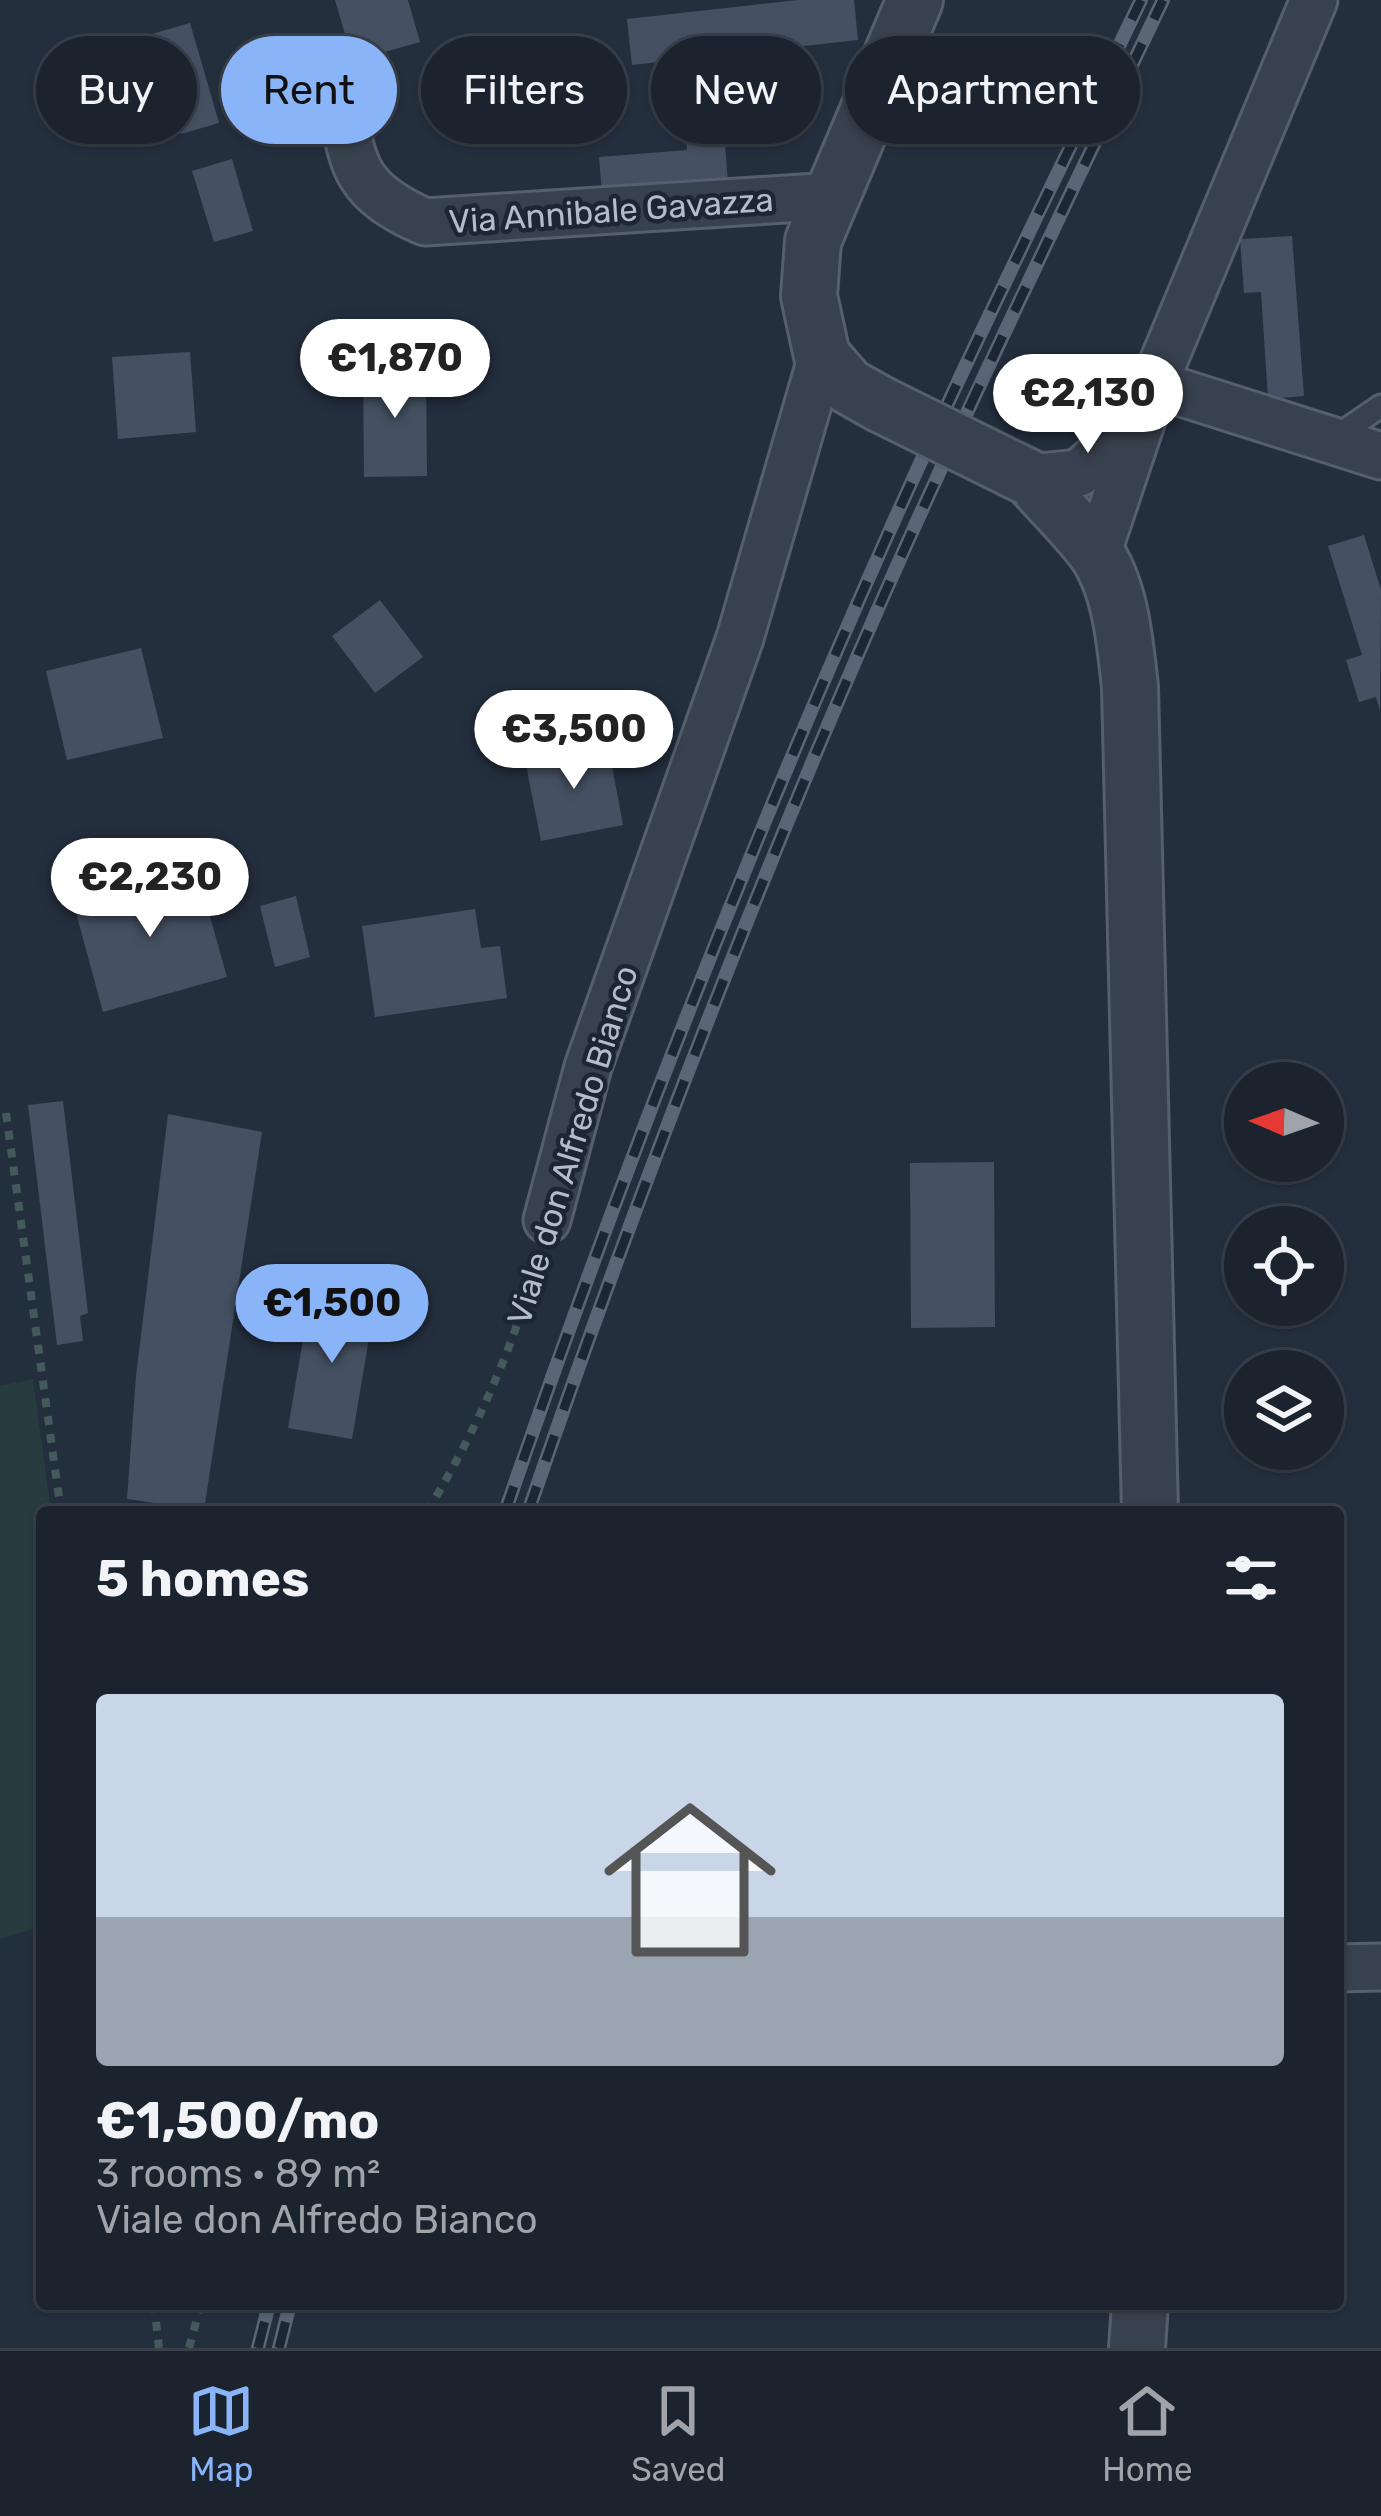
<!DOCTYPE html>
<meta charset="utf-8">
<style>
:root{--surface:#1b232e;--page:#242b36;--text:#f1f3f6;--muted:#a0a4aa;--line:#39404a;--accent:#8ab4f8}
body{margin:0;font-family:Rubik,sans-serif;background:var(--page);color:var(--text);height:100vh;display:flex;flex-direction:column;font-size:45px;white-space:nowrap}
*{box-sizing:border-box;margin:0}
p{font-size:39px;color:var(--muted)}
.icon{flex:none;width:66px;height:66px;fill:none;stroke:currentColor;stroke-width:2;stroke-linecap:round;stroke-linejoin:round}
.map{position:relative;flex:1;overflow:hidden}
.sheet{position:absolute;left:36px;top:1506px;width:1308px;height:804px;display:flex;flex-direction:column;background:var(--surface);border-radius:12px;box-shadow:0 3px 9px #0004,0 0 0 3px var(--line)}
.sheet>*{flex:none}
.hud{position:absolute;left:36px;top:36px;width:1311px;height:108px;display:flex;gap:24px}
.needle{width:78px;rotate:272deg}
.fabs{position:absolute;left:1224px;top:1062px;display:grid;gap:24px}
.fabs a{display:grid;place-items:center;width:120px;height:120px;border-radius:50%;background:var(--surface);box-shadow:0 3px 9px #0004,0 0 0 3px var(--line);font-size:60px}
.price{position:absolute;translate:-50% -102px;padding:0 27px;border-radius:42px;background:#fff;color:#222;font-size:39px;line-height:78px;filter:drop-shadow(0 3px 6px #0008)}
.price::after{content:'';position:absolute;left:50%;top:72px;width:36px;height:27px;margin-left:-18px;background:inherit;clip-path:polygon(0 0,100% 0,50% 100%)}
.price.selected{background:var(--accent);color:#111}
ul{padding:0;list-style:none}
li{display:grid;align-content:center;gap:24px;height:636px;padding:0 60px}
li span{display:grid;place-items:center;height:372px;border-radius:12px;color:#555}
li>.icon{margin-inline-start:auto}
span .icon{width:216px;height:216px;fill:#fffc;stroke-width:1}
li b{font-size:51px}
h2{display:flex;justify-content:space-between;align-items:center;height:144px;padding:0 60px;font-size:51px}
.tag{padding:0 42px;border-radius:54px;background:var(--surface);box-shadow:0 3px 9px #0004,0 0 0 3px var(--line);font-size:42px;line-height:108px}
.tag.selected{background:var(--accent);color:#111}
.tab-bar{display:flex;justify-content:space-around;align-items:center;height:168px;border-top:3px solid var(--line);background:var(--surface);font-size:33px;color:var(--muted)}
.tab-bar a{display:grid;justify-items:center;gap:6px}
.tab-bar .selected{color:var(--accent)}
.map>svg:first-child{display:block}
</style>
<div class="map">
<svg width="1381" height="2348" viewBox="0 0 1381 2348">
<rect width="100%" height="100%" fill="#242f3e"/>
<path fill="#263c3f" d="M33,1379L51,1512H42V1926L0,1939V1386Z"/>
<path fill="#455162" d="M335,0H408L420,42L353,61Z
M798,0H854L858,40L632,65L627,19Z
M190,23L219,123L181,134L152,34Z
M722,106L728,183L602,193L599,157L687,150L684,109Z
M232,159L253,231L214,242L192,171Z
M1292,236L1304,396L1268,399L1261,292L1244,293L1240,239Z
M190,352L196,432L118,439L112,357Z
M426,366L427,476L364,477L363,367Z
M1364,535L1381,590L1380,711L1376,697L1359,702L1346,660L1362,655L1328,546Z
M380,600L423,657L375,693L332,636Z
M141,648L163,738L67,760L46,671Z
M608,744L623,825L541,841L525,760Z
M196,867L227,977L103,1012L73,902Z
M296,896L310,957L275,967L260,906Z
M475,909L481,948L500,946L507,998L375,1017L362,926Z
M63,1101L88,1313L80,1316L83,1341L57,1345L28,1105Z
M168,1114L262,1132L204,1510L127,1499L136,1376Z
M994,1162L995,1327L911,1328L910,1163Z
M311,1292L375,1303L352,1439L288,1428Z"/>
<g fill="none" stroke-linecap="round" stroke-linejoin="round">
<defs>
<path id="service" d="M1331,440L1381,406"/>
<path id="minor" d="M338,80C353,157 345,187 425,222L833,196
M1154,384L1381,456
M1030,478L1079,473L1106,449L1135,410
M1097,554L1154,384L1314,0
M547,1220L588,1067L740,638L822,356
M1338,1968L1381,1967"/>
<path id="tertiary" d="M880,404L848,386L822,356L809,296L813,241L915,0
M1030,478C1051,502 1075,525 1094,550C1121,587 1125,643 1130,687L1150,1512
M1137,2348L1140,2304"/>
</defs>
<use href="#service" stroke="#565f6c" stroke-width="27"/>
<use href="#minor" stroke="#565f6c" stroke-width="51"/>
<use href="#tertiary" stroke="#565f6c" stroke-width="60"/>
<path stroke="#44595c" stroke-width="8" stroke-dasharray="9 9" stroke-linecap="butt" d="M6,1113L61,1512
M427,1512C476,1431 514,1348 538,1256
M154,2304L159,2348
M189,2348L201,2304"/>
<use href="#service" stroke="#38414e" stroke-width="21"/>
<use href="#minor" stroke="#38414e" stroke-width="45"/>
<use href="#tertiary" stroke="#38414e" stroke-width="54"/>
<defs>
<path id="rail" d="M505,1512C618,1183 744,858 885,541C966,359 1055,180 1141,0
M528,1512C640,1186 764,864 904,550C987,365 1076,183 1163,0
M258,2348L269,2304
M279,2348L290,2304"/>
</defs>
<use href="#rail" stroke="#5a6575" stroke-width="14"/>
<use href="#rail" stroke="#1d2633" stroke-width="9" stroke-dasharray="27" stroke-linecap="butt"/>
<defs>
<path id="tertiary-bridge" d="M880,404L1030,478"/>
</defs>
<use href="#tertiary-bridge" stroke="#565f6c" stroke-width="60" stroke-linecap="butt"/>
<use href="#tertiary-bridge" stroke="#38414e" stroke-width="54"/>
</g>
<g text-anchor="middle" stroke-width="9" stroke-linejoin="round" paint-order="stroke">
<g font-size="33" fill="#b4bcc9" stroke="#1d2633">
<text transform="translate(611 210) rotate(-4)" y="12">Via Annibale Gavazza</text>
<text transform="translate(572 1145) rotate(-73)" y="12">Viale don Alfredo Bianco</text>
</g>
</g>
</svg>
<div class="fabs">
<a><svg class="needle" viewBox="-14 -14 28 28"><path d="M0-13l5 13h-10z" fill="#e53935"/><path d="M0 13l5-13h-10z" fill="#a0a4aa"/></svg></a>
<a><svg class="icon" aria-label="locate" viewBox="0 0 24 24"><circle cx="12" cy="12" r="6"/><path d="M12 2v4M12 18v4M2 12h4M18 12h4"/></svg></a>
<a><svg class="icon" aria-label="layers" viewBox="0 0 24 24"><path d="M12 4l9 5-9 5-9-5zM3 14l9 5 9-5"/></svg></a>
</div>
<b class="price" style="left:395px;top:421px">€1,870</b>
<b class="price" style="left:1088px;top:456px">€2,130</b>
<b class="price" style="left:574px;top:792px">€3,500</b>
<b class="price" style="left:150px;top:940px">€2,230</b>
<b class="price selected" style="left:332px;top:1366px">€1,500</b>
<div class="hud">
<a class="tag">Buy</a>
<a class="tag selected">Rent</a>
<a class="tag">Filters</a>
<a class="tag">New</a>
<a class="tag">Apartment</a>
</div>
<section class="sheet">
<h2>5 homes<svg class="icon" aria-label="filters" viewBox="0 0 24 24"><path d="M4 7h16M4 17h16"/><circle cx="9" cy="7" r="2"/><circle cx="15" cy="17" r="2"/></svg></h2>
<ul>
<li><span style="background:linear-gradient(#c9d6e8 60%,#9aa5b1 0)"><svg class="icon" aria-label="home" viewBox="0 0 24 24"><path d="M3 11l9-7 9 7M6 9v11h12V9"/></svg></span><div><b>€1,500/mo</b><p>3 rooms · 89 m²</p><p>Viale don Alfredo Bianco</p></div></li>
</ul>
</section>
</div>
<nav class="tab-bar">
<a class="selected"><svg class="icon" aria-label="map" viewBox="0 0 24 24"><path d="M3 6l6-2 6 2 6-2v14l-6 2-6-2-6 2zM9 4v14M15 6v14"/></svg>Map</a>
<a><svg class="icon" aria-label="saved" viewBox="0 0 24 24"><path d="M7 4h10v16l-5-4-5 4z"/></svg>Saved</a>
<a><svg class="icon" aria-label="home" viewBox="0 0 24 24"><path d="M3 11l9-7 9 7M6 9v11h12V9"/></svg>Home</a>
</nav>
